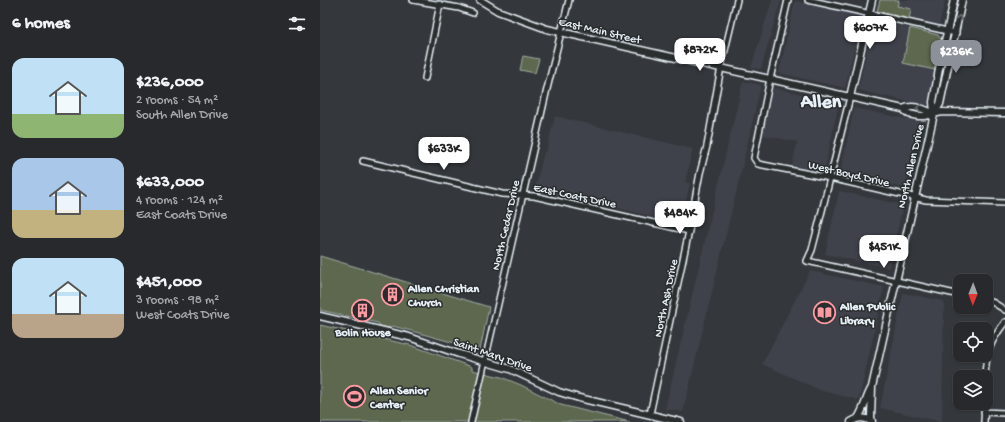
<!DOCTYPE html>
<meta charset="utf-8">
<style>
:root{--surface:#27292c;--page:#333538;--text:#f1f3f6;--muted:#a4a6a9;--line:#434548;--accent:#8c9099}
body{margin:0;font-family:"Gochi Hand",sans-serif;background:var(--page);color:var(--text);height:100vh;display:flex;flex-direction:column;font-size:15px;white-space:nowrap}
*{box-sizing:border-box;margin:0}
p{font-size:13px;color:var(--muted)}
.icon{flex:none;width:22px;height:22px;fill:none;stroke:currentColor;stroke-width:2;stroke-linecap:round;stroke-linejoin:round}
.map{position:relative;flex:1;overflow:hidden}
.details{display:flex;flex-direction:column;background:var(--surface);width:320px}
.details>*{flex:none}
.needle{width:26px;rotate:181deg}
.tools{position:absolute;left:633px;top:274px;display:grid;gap:8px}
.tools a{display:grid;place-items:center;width:40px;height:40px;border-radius:8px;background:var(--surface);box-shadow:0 1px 3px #0004,0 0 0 1px var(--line);font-size:20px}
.price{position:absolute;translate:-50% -34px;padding:0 9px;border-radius:8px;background:#fff;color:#222;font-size:13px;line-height:26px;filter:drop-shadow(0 1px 2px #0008)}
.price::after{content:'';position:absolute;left:50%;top:24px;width:12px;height:9px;margin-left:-6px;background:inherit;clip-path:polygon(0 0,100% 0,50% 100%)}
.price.current{background:var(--accent);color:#fff}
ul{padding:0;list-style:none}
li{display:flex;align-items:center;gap:12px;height:100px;padding:0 12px}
li span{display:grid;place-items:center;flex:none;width:112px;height:80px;border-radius:12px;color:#555}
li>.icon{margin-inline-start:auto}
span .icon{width:48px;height:48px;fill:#fffc;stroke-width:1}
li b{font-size:17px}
h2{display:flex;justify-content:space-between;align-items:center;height:48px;padding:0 12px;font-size:17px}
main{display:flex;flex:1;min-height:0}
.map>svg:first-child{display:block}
</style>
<main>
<section class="details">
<h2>6 homes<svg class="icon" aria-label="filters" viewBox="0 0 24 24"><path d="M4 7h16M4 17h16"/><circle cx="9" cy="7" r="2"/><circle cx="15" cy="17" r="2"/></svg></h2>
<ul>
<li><span style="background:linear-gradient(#bfe0f5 70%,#8fb573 0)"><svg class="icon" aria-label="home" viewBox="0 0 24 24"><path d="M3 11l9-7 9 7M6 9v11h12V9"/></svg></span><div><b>$236,000</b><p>2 rooms · 54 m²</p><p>South Allen Drive</p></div></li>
<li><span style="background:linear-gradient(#a9c7e8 65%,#c2b280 0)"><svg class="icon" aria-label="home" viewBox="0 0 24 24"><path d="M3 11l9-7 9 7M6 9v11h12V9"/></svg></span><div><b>$633,000</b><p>4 rooms · 124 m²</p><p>East Coats Drive</p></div></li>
<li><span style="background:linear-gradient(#bfe0f5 70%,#b9a48a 0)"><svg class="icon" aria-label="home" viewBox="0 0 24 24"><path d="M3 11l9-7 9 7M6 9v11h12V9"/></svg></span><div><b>$451,000</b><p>3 rooms · 98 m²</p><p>West Coats Drive</p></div></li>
</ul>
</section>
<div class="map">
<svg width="685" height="422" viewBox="0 0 685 422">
<rect width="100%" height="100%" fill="#34373b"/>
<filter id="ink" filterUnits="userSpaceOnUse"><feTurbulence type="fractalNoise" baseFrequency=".025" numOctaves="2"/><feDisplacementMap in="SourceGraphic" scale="8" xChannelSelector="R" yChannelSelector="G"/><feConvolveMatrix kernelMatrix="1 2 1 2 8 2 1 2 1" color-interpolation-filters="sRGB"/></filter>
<g filter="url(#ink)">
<path fill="#40424b" d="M452,0H461L441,69L431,68Z
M560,0H625L619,26L557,11Z
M475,1L542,16L525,88L459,73Z
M554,20L618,35L622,41L607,106L538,90Z
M423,81L441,85L421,172L363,412L345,409Z
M453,88L519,102L504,173L472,167L477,142L443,135Z
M534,108L600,122L585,188L520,174Z
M235,116L373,149L365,182L370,183L361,223L215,189L224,152H226Z
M519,191L583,205L569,268L505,254Z
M490,271L564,287L539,400L502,391L442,364Z
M583,293L624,301L622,422L560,408Z"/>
<path fill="#5d6850" stroke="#a2aca4" d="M560,0H579L577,6L591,9L589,19L557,11Z
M590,28L618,35L622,41L615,70L583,63Z
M203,56L219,59L215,73L200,70Z
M0,256L169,307L160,350L88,330L72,326L68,328L60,326L58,323L0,310Z
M0,325L90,345L152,367V370L181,377L201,385L241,405L310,422H0Z"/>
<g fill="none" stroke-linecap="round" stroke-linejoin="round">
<defs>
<path id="minor" d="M93,0L139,8L153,13
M468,0L450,79L434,158L438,164L510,178L606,200L685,203
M488,0L636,33
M105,78L120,4
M530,97L499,223L492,250L487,261L640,295
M43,161L182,194L214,196L369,231
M666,300L674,303L685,310
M665,377C666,352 670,342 685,322
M664,412L685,413
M330,414L369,231L380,173L387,146L401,67L417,0
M151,422L227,89L249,0
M664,422L665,403"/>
<path id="tertiary" d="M160,0L178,11L227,29L583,109L589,114L598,116H604L622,112L685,113
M530,97L552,0
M583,109C593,104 605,109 614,114
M614,114L620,104L642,0
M0,316L89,337L139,354L190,369L239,392L259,398L361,422
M538,418C544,409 546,398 551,389
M531,422C538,417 545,417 552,422
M552,422L551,417L552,387L614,114L613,102L619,69L634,0"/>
</defs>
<use href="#minor" stroke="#e8f1f8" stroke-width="8"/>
<use href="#tertiary" stroke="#e8f1f8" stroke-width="9"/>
<use href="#minor" stroke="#2a2d2e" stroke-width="5"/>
<use href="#tertiary" stroke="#2a2d2e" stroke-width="6"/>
</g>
<defs><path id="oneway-chevron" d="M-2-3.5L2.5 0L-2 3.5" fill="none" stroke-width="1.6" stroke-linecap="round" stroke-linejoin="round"/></defs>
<g stroke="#6c7275">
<use href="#oneway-chevron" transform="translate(639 18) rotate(-78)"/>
<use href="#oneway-chevron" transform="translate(599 108) rotate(-171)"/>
</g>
</g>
<defs>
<symbol id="building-ring" viewBox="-11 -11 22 22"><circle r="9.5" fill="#2a2d2e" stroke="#ff9aa2" stroke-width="1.5"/><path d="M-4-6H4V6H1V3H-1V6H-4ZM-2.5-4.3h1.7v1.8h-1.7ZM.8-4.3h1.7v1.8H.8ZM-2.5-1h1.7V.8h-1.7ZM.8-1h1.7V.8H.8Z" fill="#ff9aa2"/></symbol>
<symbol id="library-ring" viewBox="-11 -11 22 22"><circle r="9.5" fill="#2a2d2e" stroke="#ff9aa2" stroke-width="1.5"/><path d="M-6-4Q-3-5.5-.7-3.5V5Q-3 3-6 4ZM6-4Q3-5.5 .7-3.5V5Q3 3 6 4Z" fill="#ff9aa2"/></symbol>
<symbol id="stadium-ring" viewBox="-11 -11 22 22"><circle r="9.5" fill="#2a2d2e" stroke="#ff9aa2" stroke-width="1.5"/><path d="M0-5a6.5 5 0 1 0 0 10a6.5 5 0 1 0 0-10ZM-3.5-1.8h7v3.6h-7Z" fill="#ff9aa2"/></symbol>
</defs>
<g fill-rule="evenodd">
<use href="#building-ring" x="60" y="282" width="25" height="25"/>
<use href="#building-ring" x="30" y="298" width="25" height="25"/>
<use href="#library-ring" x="492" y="300" width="25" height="25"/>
<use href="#stadium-ring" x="22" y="384" width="25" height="25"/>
</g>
<g text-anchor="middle" stroke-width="3" stroke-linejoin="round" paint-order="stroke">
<g font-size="12" fill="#e8f1f8" stroke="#2a2d2e">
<text transform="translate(280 30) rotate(13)" y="4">East Main Street</text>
<text transform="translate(590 166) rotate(-77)" y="4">North Allen Drive</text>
<text transform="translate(529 173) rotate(13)" y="4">West Boyd Drive</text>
<text transform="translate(255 195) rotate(12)" y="4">East Coats Drive</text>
<text transform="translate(185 225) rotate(-77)" y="4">North Cedar Drive</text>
<text transform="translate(345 298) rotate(-78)" y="4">North Ash Drive</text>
<text transform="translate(173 354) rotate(19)" y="4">Saint Mary Drive</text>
</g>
<g font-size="12" font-weight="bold" fill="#e8f1f8" stroke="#2a2d2e" text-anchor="start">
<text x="88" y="292">Allen Christian<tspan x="88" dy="14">Church</tspan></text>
<text x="520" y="310">Allen Public<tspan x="520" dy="14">Library</tspan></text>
<text x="43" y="336" text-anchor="middle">Bolin House</text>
<text x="50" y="394">Allen Senior<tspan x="50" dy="14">Center</tspan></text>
</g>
<g font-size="20" font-weight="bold" fill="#e8f1f8" stroke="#2a2d2e">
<text x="501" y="107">Allen</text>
</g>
</g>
</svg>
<div class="tools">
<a><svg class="needle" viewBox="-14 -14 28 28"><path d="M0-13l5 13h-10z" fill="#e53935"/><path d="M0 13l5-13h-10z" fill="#a4a6a9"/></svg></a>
<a><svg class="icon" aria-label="locate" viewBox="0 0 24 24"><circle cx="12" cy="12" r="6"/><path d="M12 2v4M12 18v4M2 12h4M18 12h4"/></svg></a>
<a><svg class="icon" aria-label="layers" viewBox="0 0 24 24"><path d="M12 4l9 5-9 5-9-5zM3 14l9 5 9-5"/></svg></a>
</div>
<b class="price" style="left:550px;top:50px">$607K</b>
<b class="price" style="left:380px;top:72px">$872K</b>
<b class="price current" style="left:636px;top:74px">$236K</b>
<b class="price" style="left:124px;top:171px">$633K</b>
<b class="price" style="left:360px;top:235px">$484K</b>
<b class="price" style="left:564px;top:269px">$451K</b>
</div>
</main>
